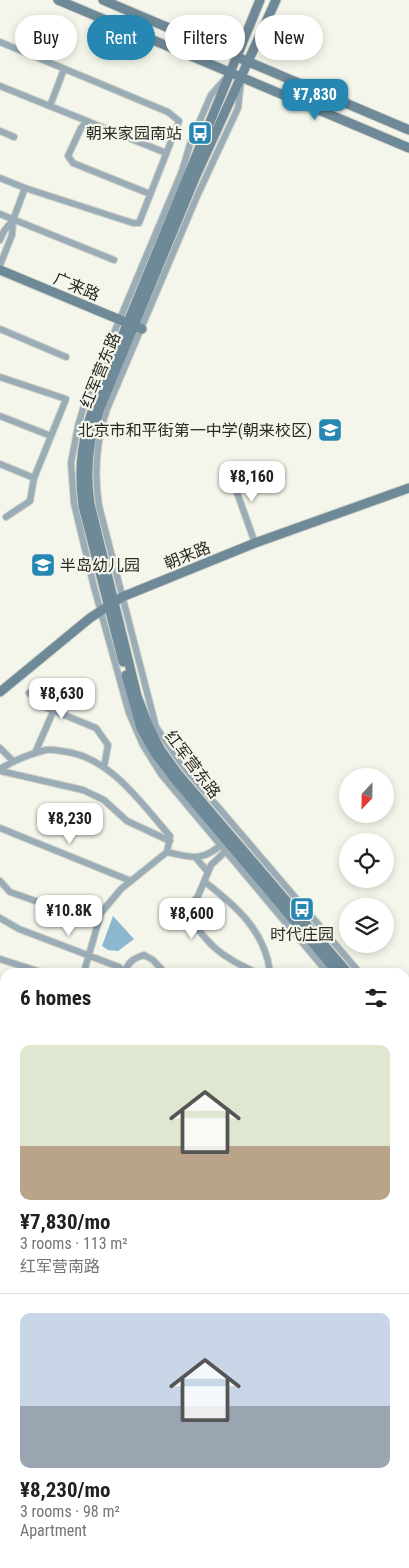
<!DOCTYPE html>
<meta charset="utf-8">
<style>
:root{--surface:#fff;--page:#f6f6f6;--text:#202124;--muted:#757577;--line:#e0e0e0;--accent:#2688b2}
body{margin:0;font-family:"Roboto Condensed","Noto Sans SC",sans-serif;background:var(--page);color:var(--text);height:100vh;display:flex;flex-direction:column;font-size:19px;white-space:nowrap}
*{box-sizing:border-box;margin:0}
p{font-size:16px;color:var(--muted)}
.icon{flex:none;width:28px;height:28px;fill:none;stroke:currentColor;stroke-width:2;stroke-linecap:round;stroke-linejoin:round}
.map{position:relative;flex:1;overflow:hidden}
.sheet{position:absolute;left:0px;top:968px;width:410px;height:601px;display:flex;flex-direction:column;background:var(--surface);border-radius:15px 15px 0 0;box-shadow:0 2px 8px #0003}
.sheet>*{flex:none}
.banner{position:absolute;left:15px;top:15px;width:380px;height:45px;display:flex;gap:10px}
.needle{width:32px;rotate:202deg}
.tools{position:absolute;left:339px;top:768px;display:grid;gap:10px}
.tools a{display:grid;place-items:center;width:55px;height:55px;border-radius:50%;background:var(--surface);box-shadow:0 2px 8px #0003;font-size:25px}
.price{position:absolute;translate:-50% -42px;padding:0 11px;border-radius:10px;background:#fff;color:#222;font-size:16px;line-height:32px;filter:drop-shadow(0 1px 2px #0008)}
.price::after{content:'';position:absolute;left:50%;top:30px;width:15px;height:11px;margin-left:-8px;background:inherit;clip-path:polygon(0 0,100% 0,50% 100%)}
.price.active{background:var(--accent);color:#fff}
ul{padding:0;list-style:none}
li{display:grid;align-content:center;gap:10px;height:265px;padding:0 20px}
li+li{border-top:1px solid var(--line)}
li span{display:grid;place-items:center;height:155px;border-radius:10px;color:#555}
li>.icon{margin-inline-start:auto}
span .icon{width:90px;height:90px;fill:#fffc;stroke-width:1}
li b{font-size:21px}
h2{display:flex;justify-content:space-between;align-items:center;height:60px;padding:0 20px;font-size:21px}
.pill{padding:0 18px;border-radius:22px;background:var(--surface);box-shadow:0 2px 8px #0003;font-size:18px;line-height:45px}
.pill.active{background:var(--accent);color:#fff}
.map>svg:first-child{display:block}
</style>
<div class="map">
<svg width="409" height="1568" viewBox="0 0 409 1568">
<rect width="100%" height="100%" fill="#f5f6eb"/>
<path fill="#d7d8b1" d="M0,1045L5,1052V1096L0,1090Z"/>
<path fill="#b9ba91" d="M0,1248L5,1253V1337C0,1359 15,1386 0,1403Z
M103,1564H336L339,1568H106Z"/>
<path fill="#8db7ce" d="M113,916L134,939L118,951L108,950L102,946Z"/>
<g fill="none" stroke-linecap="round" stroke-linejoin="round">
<defs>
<path id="street" d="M0,42L168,112L179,121L139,223H133L25,188L0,178
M226,78L211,95L191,141L182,171L85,402L78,426L71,463L74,503L94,587L129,713L143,745L161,774L327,972
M241,81L238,108L198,194L107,409C96,441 94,473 99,506L156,727L183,766L359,972
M0,86L87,121
M50,106L64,69
M0,131L14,137
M150,194L73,163L68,156L81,128L87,121L166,153
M0,214L114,260
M0,240L4,231L13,220
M0,265L12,235L13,220L25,188
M0,329L66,357
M0,377L66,399L34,478L30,501L6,517
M0,416L51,436
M0,464L34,478
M229,470L255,543
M29,693L45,707L96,728L108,745L104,767
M0,748L13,761
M35,753L63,689L71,685L90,691
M0,769C15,760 29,754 46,750C51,749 56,750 61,751C109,755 141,803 170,836L167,852
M0,771L83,790L104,800L127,821L170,841
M0,828L131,881
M227,850L211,865L198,896L188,909L187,914C209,946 220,956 255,972
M195,857L208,872
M0,881L10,892L98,923
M205,882C236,906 265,931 270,972
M0,918L19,929L119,967L125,972
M0,959L41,972
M84,972L101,913L121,889L167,852C192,858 203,862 223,843
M125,972C128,962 134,958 144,955L153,960L164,972
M405,1027L409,1032
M0,1036L5,1042
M405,1532L409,1537"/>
<path id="secondary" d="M58,0L409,148
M103,0L409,130
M276,0L195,178L100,408C88,440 85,471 90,504L137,696L149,727L160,749L178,774L347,972
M0,270L142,329
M123,662L83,506C78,466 82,438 96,400L260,0
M126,675L141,728L155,753L173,777L337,972
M0,692L90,618L122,597L255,543L409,488
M405,1041L409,1046
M405,1053L409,1058
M405,1073L409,1071
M405,1087L409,1084
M405,1103L409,1100
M405,1115L409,1112
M0,1426L5,1420
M0,1444L5,1437
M0,1457L5,1462
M0,1476L5,1481
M84,1564L88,1568"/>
</defs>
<use href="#street" stroke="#d0d1c8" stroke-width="8"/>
<use href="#secondary" stroke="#d0d1c8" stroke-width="11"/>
<use href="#street" stroke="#9aacb6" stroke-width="6"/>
<use href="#secondary" stroke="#6e8998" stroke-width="9"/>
<path stroke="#787972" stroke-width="2" d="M0,1098L5,1105
M0,1123L5,1129
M0,1147L5,1153
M350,1564L353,1568
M379,1564L382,1568"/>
</g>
<defs>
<symbol id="bus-square" viewBox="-11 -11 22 22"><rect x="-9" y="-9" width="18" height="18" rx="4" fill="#2688b2" stroke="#f5f6eb"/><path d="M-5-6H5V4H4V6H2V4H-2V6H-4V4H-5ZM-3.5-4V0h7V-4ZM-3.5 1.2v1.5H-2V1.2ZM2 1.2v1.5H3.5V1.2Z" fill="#fff"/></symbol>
<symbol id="school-square" viewBox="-11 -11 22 22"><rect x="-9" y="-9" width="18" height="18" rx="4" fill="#2688b2" stroke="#f5f6eb"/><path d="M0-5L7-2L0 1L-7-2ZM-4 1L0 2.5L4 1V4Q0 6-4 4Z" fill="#fff"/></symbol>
</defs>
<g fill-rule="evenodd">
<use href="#bus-square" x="186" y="119" width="28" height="28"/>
<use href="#school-square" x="316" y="416" width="28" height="28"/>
<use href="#school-square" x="29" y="551" width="28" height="28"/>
<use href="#bus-square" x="288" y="895" width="28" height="28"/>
</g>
<g text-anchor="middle" stroke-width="4.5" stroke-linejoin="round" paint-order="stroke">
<g font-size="16" fill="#2a2a26" stroke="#f5f6eb" text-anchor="end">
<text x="182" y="139">朝来家园南站</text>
<text x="312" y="436">北京市和平街第一中学(朝来校区)</text>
<text x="60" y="571" text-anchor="start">半岛幼儿园</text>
<text x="302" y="940" text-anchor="middle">时代庄园</text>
</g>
<g font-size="16" fill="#2a2a26" stroke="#f5f6eb">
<text transform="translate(77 286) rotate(23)" y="6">广来路</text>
<text transform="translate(100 370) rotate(-68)" y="6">红军营东路</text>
<text transform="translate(187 555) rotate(-22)" y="6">朝来路</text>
<text transform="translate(193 764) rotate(53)" y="6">红军营东路</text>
</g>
</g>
</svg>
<div class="tools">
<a><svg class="needle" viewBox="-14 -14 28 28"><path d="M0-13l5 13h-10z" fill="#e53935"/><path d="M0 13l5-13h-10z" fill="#757577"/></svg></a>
<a><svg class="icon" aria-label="locate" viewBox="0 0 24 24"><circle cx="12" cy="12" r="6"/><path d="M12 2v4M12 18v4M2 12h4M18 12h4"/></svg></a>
<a><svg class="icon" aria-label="layers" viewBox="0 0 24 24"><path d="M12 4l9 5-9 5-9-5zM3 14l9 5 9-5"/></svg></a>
</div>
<b class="price active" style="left:315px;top:121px">¥7,830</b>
<b class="price" style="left:252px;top:503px">¥8,160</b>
<b class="price" style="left:62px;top:720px">¥8,630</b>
<b class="price" style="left:70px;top:845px">¥8,230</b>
<b class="price" style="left:69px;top:937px">¥10.8K</b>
<b class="price" style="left:192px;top:940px">¥8,600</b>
<div class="banner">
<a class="pill">Buy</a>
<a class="pill active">Rent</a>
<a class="pill">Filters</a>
<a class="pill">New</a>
</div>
<section class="sheet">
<h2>6 homes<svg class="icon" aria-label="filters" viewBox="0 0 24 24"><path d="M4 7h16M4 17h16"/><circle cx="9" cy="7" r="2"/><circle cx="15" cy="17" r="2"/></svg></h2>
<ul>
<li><span style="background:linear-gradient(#dfe7d0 65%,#b9a48a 0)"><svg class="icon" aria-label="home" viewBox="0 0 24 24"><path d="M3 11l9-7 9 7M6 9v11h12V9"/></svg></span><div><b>¥7,830/mo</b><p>3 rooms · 113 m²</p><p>红军营南路</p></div></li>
<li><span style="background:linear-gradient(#c9d6e8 60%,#9aa5b1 0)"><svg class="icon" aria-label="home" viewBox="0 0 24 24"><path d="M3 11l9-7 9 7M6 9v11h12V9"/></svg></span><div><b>¥8,230/mo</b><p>3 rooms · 98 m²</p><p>Apartment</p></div></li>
</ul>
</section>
</div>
